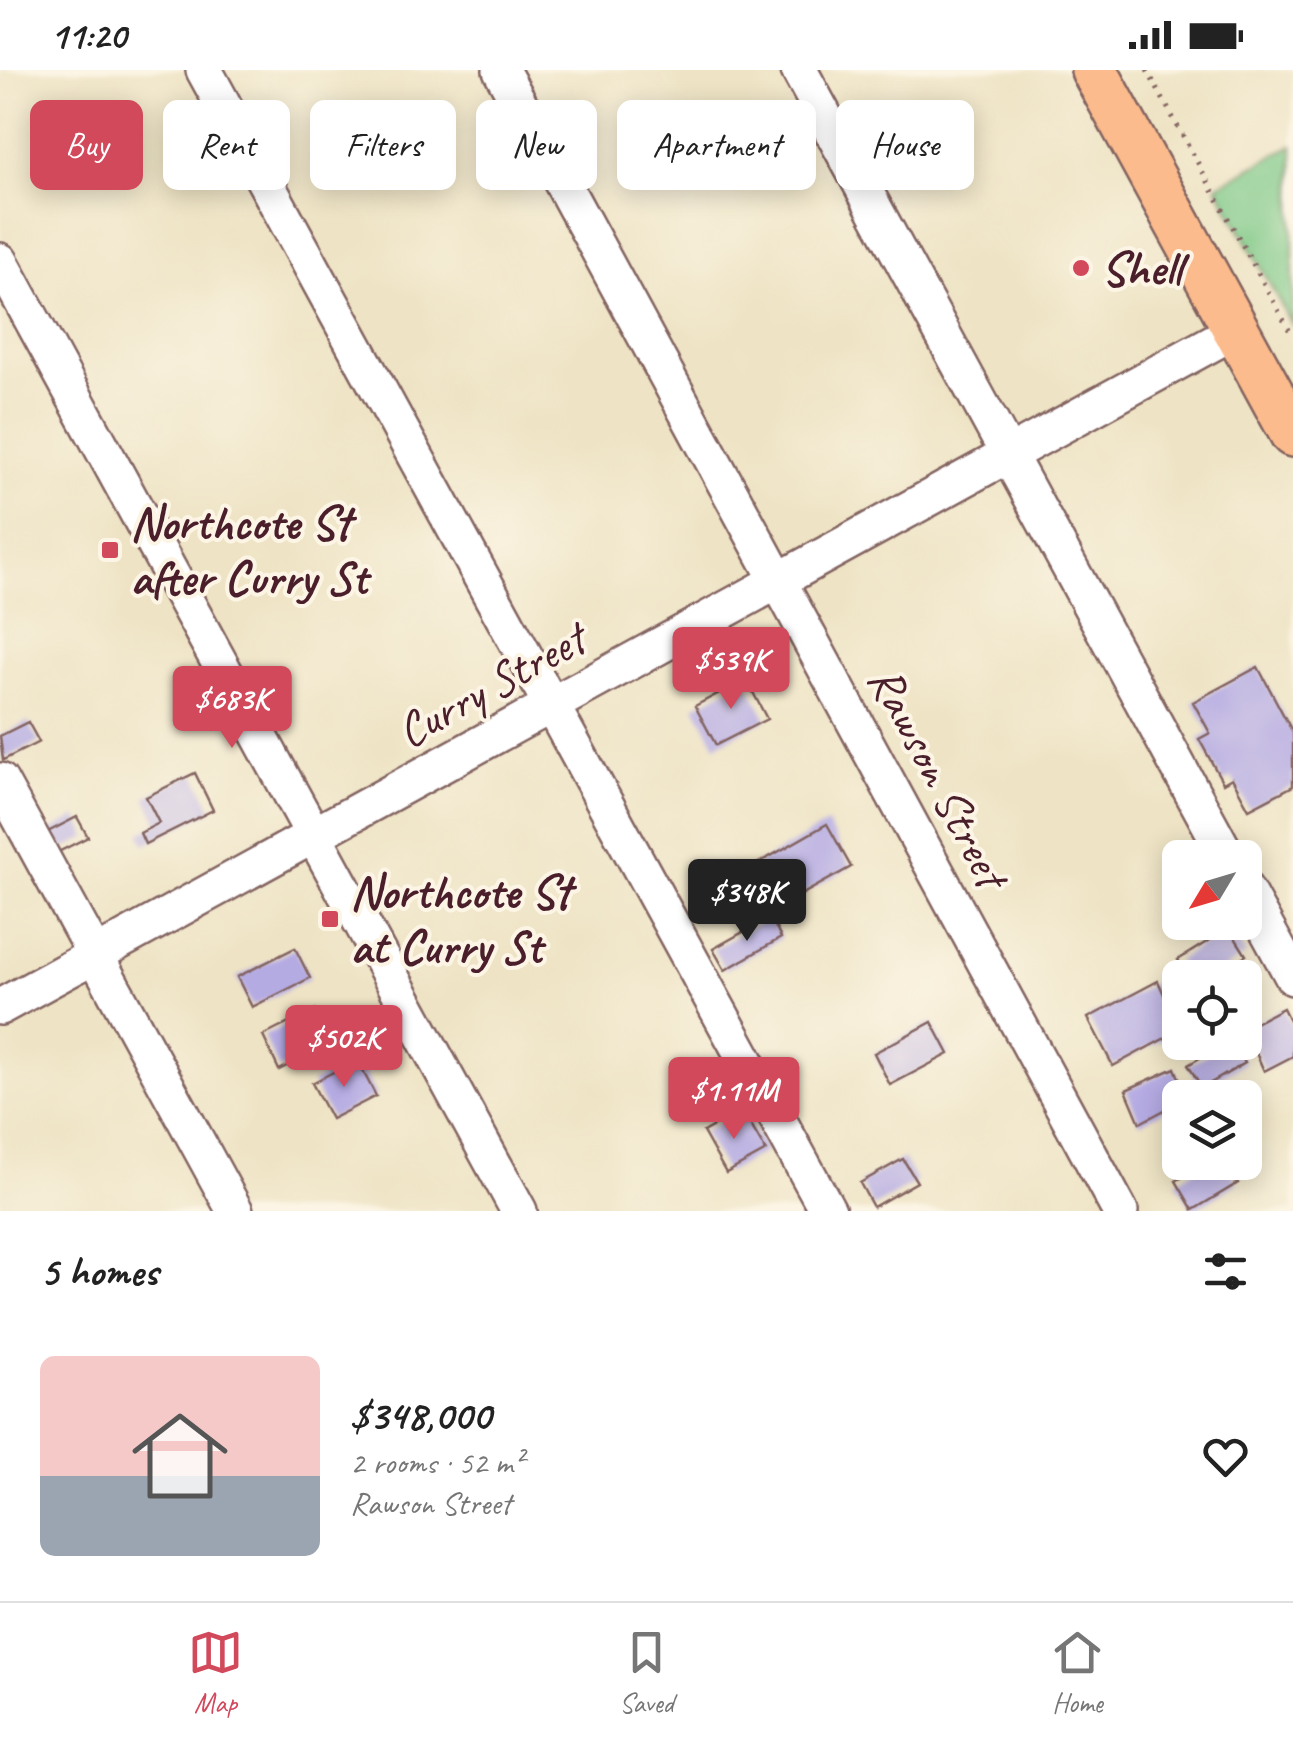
<!DOCTYPE html>
<meta charset="utf-8">
<style>
:root{--surface:#fff;--page:#f6f6f6;--text:#222;--muted:#767676;--line:#e0e0e0;--accent:#d1495b}
body{margin:0;font-family:Caveat,sans-serif;background:var(--page);color:var(--text);height:100vh;display:flex;flex-direction:column;font-size:38px;white-space:nowrap}
*{box-sizing:border-box;margin:0}
p{font-size:32px;color:var(--muted)}
.icon{flex:none;width:55px;height:55px;fill:none;stroke:currentColor;stroke-width:2;stroke-linecap:round;stroke-linejoin:round}
.map{position:relative;height:1141px;overflow:hidden}
.drawer{display:flex;flex-direction:column;background:var(--surface);flex:1}
.drawer>*{flex:none}
.guide{position:absolute;left:30px;top:30px;width:1235px;height:90px;display:flex;gap:20px}
.needle{width:65px;rotate:232deg}
.buttons{position:absolute;left:1162px;top:770px;display:grid;gap:20px}
.buttons a{display:grid;place-items:center;width:100px;height:100px;border-radius:15px;background:var(--surface);box-shadow:0 5px 25px #0003;font-size:50px}
.price{position:absolute;translate:-50% -85px;padding:0 22px;border-radius:10px;background:var(--accent);color:#fff;font-size:32px;line-height:65px;filter:drop-shadow(0 2px 5px #0008)}
.price::after{content:'';position:absolute;left:50%;top:60px;width:30px;height:22px;margin-left:-15px;background:inherit;clip-path:polygon(0 0,100% 0,50% 100%)}
.price.on{background:#222;color:#fff}
ul{padding:0;list-style:none}
li{display:flex;align-items:center;gap:30px;height:250px;padding:0 40px}
li+li{border-top:2px solid var(--line)}
li span{display:grid;place-items:center;flex:none;width:280px;height:200px;border-radius:15px;color:#555}
li>.icon{margin-inline-start:auto}
span .icon{width:120px;height:120px;fill:#fffc;stroke-width:1}
li b{font-size:42px}
h2{display:flex;justify-content:space-between;align-items:center;height:120px;padding:0 40px;font-size:42px}
.chip{padding:0 35px;border-radius:15px;background:var(--surface);box-shadow:0 5px 25px #0003;font-size:35px;line-height:90px}
.chip.on{background:var(--accent);color:#fff}
.status{display:flex;justify-content:space-between;align-items:center;height:70px;padding:0 50px;background:var(--surface);direction:ltr}
.status svg{height:28px;fill:currentColor}
.dock{display:flex;justify-content:space-around;align-items:center;height:140px;border-top:2px solid var(--line);background:var(--surface);font-size:28px;color:var(--muted)}
.dock a{display:grid;justify-items:center;gap:5px}
.dock .on{color:var(--accent)}
.map>svg:first-child{display:block}
</style>
<div class="status"><b>11:20</b><svg viewBox="0 0 49 12"><path d="M0 12V9h3v3zM5 12V6h3v6zM10 12V3h3v9zM15 12V0h3v12zM26 1h20v11H26zM47 4h2v5h-2z"/></svg></div>
<div class="map">
<svg width="1293" height="1141" viewBox="0 0 1293 1141">
<rect width="100%" height="100%" fill="#fcf5e5"/>
<filter id="ink" filterUnits="userSpaceOnUse"><feTurbulence type="fractalNoise" baseFrequency=".01" numOctaves="2"/><feDisplacementMap in="SourceGraphic" scale="20" xChannelSelector="R" yChannelSelector="G"/><feConvolveMatrix kernelMatrix="1 2 1 2 8 2 1 2 1" color-interpolation-filters="sRGB"/></filter>
<filter id="wash" filterUnits="userSpaceOnUse"><feTurbulence type="fractalNoise" baseFrequency=".0048" numOctaves="4" result="noise"/><feDisplacementMap in="SourceGraphic" scale="40" xChannelSelector="R" yChannelSelector="G"/><feGaussianBlur stdDeviation="2.25" result="paint"/><feColorMatrix in="noise" values="0 0 0 0 0 0 0 0 0 0 0 0 0 0 0 0 0 1.4 0 .05"/><feComposite in="paint" operator="in"/></filter>
<g filter="url(#wash)">
<rect width="100%" height="100%" fill="#eee3c4"/>
<path fill="#7cc785" stroke="#637358" stroke-width="2.5" d="M1293,75V257L1217,116Z"/>
<g id="blocks">
<path fill="#b5abe3" d="M1258,597L1293,663V716L1249,739L1232,708L1223,713L1199,669L1210,663L1193,632Z
M746,609L767,649L716,675L695,636Z
M28,652L39,672L3,690L0,666Z
M195,703L213,740L145,774L140,763L159,753L146,727Z
M77,747L88,767L52,785L42,765Z
M827,754L851,797L781,836L757,794Z
M770,847L781,868L725,900L713,879Z
M1229,858L1246,885L1210,908H1189L1178,890Z
M295,878L310,908L252,937L237,907Z
M1158,911L1180,960L1113,996L1088,948Z
M1283,938L1293,958V986L1264,1001L1245,958Z
M315,940L331,973L279,1000L263,966Z
M932,952L949,984L890,1015L874,983Z
M1227,972H1233L1245,993L1202,1018L1188,995Z
M357,990L376,1026L331,1049L312,1013Z
M1175,998L1187,1028L1140,1053L1126,1020Z
M742,1040L766,1081L726,1103L703,1062Z
M903,1089L917,1112L873,1137L860,1113Z
M1208,1092H1226L1238,1113L1193,1140L1176,1111Z"/>
</g>
</g>
<g filter="url(#ink)">
<use href="#blocks" fill-opacity="0" stroke="#836461" stroke-width="2.5"/>
<g fill="none" stroke-linecap="round" stroke-linejoin="round">
<defs>
<path id="minor" d="M204,0L828,1141
M501,0L1120,1141
M799,0L1228,788
M0,191L519,1141
M0,711L235,1141
M1245,819L1293,907
M0,937L1236,260"/>
<path id="major" d="M1094,0L1293,364"/>
</defs>
<use href="#minor" stroke="#836461" stroke-width="40"/>
<use href="#major" stroke="#836461" stroke-width="50"/>
<path stroke="#836461" stroke-width="5" stroke-dasharray="2.5 8" stroke-linecap="butt" d="M1147,0L1293,267"/>
<use href="#minor" stroke="#fff" stroke-width="35"/>
<use href="#major" stroke="#fbbb8c" stroke-width="45"/>
</g>
</g>
<g fill="#d1495b" stroke="#fcf5e5" stroke-width="4">
<circle cx="1081" cy="198" r="10"/>
<rect x="100" y="470" width="20" height="20" rx="5"/>
<rect x="320" y="839" width="20" height="20" rx="5"/>
</g>
<g text-anchor="middle" stroke-width="8" stroke-linejoin="round" paint-order="stroke">
<g font-size="48" font-weight="bold" fill="#4a1f2b" stroke="#fcf5e5" text-anchor="start">
<text x="1101" y="215">Shell</text>
<text x="130" y="469">Northcote St<tspan x="130" dy="55">after Curry St</tspan></text>
<text x="350" y="838">Northcote St<tspan x="350" dy="55">at Curry St</tspan></text>
</g>
<g font-size="48" fill="#4a1f2b" stroke="#fcf5e5">
<text transform="translate(490 614) rotate(-29)" y="17">Curry Street</text>
<text transform="translate(939 706) rotate(62)" y="17">Rawson Street</text>
</g>
</g>
</svg>
<div class="buttons">
<a><svg class="needle" viewBox="-14 -14 28 28"><path d="M0-13l5 13h-10z" fill="#e53935"/><path d="M0 13l5-13h-10z" fill="#767676"/></svg></a>
<a><svg class="icon" aria-label="locate" viewBox="0 0 24 24"><circle cx="12" cy="12" r="6"/><path d="M12 2v4M12 18v4M2 12h4M18 12h4"/></svg></a>
<a><svg class="icon" aria-label="layers" viewBox="0 0 24 24"><path d="M12 4l9 5-9 5-9-5zM3 14l9 5 9-5"/></svg></a>
</div>
<b class="price" style="left:731px;top:642px">$539K</b>
<b class="price" style="left:232px;top:681px">$683K</b>
<b class="price on" style="left:747px;top:874px">$348K</b>
<b class="price" style="left:344px;top:1020px">$502K</b>
<b class="price" style="left:734px;top:1072px">$1.11M</b>
<div class="guide">
<a class="chip on">Buy</a>
<a class="chip">Rent</a>
<a class="chip">Filters</a>
<a class="chip">New</a>
<a class="chip">Apartment</a>
<a class="chip">House</a>
</div>
</div>
<section class="drawer">
<h2>5 homes<svg class="icon" aria-label="filters" viewBox="0 0 24 24"><path d="M4 7h16M4 17h16"/><circle cx="9" cy="7" r="2"/><circle cx="15" cy="17" r="2"/></svg></h2>
<ul>
<li><span style="background:linear-gradient(#f6c9c9 60%,#9aa5b1 0)"><svg class="icon" aria-label="home" viewBox="0 0 24 24"><path d="M3 11l9-7 9 7M6 9v11h12V9"/></svg></span><div><b>$348,000</b><p>2 rooms · 52 m²</p><p>Rawson Street</p></div><svg class="icon" aria-label="heart" viewBox="0 0 24 24"><path d="M12 20l-8-8c-3-5 5-10 8-4 3-6 11-1 8 4z"/></svg></li>
</ul>
</section>
<nav class="dock">
<a class="on"><svg class="icon" aria-label="map" viewBox="0 0 24 24"><path d="M3 6l6-2 6 2 6-2v14l-6 2-6-2-6 2zM9 4v14M15 6v14"/></svg>Map</a>
<a><svg class="icon" aria-label="saved" viewBox="0 0 24 24"><path d="M7 4h10v16l-5-4-5 4z"/></svg>Saved</a>
<a><svg class="icon" aria-label="home" viewBox="0 0 24 24"><path d="M3 11l9-7 9 7M6 9v11h12V9"/></svg>Home</a>
</nav>
